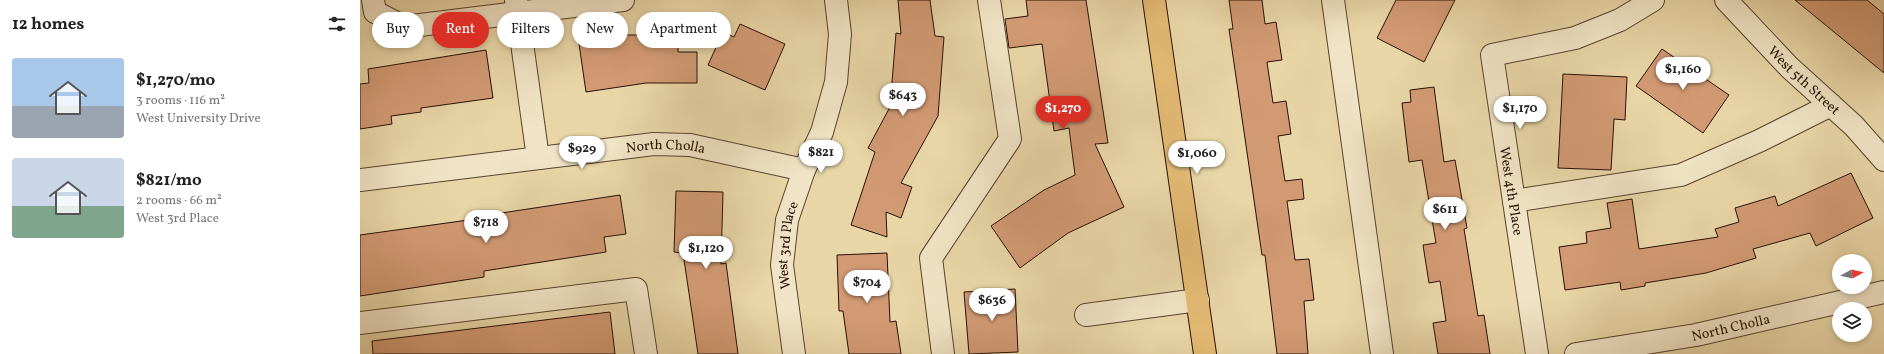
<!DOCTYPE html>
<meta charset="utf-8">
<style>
:root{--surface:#fff;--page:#f6f6f6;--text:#222;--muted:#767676;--accent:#d93025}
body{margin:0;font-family:Vollkorn,serif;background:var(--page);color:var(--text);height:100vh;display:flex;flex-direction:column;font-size:15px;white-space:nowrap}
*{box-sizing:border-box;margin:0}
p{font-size:13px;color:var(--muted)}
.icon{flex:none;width:22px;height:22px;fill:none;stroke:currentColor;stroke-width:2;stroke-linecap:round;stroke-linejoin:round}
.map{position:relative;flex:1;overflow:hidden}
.sheet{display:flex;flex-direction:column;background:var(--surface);width:360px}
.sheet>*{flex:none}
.banner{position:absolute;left:12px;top:12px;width:380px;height:36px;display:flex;gap:8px}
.needle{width:26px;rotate:82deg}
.buttons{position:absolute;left:1472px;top:254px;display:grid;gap:8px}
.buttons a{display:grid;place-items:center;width:40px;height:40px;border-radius:50%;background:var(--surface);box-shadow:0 2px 6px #0003;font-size:20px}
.price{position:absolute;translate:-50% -34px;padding:0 9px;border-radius:14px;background:#fff;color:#222;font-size:13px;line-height:26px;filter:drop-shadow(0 1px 2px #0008)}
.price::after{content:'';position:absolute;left:50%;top:24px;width:12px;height:9px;margin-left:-6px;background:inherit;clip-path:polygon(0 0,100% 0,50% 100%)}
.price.current{background:var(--accent);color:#fff}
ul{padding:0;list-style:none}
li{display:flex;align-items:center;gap:12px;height:100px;padding:0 12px}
li span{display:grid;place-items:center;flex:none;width:112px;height:80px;border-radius:4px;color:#555}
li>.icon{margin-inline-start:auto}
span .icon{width:48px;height:48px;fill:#fffc;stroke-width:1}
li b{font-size:17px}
h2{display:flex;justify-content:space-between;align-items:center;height:48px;padding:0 12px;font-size:17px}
.tag{padding:0 14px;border-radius:18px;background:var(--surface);box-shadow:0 2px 6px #0003;font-size:14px;line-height:36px}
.tag.current{background:var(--accent);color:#fff}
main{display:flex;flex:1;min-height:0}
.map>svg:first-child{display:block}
</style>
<main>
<section class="sheet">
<h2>12 homes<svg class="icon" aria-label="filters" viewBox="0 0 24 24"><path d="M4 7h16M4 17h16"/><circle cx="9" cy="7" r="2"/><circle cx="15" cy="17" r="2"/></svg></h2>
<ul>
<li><span style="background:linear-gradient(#a9c7e8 60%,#9aa5b1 0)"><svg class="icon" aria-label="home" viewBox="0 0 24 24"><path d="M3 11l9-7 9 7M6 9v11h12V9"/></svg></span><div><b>$1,270/mo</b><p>3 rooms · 116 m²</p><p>West University Drive</p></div></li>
<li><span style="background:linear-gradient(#c9d6e8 60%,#7fa58c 0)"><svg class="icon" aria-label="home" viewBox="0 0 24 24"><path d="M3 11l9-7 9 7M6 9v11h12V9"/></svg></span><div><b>$821/mo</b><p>2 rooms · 66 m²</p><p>West 3rd Place</p></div></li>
</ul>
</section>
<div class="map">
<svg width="1524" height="354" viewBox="0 0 1524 354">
<rect width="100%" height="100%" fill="#e9d6a7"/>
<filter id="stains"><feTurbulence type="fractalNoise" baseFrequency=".005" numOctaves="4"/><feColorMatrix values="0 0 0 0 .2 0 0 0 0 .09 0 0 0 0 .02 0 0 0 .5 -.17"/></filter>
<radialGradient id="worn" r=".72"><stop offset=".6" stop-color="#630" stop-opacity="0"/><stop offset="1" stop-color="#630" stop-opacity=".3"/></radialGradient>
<path fill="#d29a73" stroke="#281006" d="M538,0H570L575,36L584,37L578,116L541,183L552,187L541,218L526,212L527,237L491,225L515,152L508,148L530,107L536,33L541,34Z
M666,0H726L748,143L735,144L764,207L708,233L660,268L631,226L684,190L715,175L709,128L694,131L682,44L649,48L645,19L668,16Z
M869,0H902L905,24L916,22L922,60L907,62L913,103L926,101L931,134L918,136L925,181L942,179L944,199L927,201L935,260L949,259L954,300L944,301L948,354H917L905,255H902L869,29H873Z
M1036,0H1095L1064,62L1017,38Z
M1435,0H1507L1524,14V73Z
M380,24L425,44L405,90L348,65L363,32L374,37Z
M264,30V35H318V52H337V83H286L226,92L218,37Z
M1302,49L1369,95L1343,133L1276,86Z
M126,50L133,98L61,108V112L31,116L32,124L0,129V84L9,83L8,69Z
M1203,74L1267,77L1265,120L1254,119L1251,170L1198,168Z
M1074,87L1084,162L1095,160L1107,228L1104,229L1118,316L1124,315L1130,354H1078L1073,323L1086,321L1080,281L1069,283L1063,245L1076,243L1062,160L1049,162L1042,103L1051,102L1050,90Z
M1491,173L1513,218L1456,246L1450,233L1393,249L1396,258L1346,273L1285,283V286L1261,290L1260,282L1205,290L1199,247L1227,243L1226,232L1251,228L1247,203L1272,199L1279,249L1358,237L1355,229L1379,222L1375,208L1415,196L1418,206Z
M316,191L363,192L361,264L366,263L378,354H338L323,253L314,252Z
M260,195L266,234L244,237L246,252L124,271V277L0,296V235L123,218L122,216Z
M527,253L530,322L536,321L541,354H489L483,311H479L477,255Z
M655,289L658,352L609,354L604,292Z
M250,312L255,354H13L12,341Z"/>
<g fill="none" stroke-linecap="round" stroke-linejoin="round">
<defs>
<g id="minor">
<path d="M13,0L15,12L44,27L263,0"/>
<path d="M156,0L178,158"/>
<path d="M973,0L1022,354"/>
<path id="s1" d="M1366,0L1429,67L1494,126L1524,160"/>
<path id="s2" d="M0,180L294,144L330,145L444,170"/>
<path d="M1154,201L1321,175L1399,141L1471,105"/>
<path d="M726,315L838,300"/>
<path d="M0,323L276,289L286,354"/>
<path id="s3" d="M434,354L422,265L427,220L444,170L462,132L476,82L480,34L476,0"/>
<path d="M583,354L571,258L650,139L629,0"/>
<path d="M1177,354L1132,55L1215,38L1260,20L1293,0"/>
<path id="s4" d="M1216,354L1336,335L1524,292"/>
</g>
<path id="major" d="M794,0L845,354"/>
</defs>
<use href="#minor" stroke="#58422e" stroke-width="24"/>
<use href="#major" stroke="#281006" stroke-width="24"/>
<use href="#minor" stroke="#f1e4c6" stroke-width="22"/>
<use href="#major" stroke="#e4bb74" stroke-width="22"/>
</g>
<g text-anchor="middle" stroke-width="3" stroke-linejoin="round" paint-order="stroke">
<g font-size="14" fill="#281006" stroke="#f1e4c6">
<text dy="5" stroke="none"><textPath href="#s1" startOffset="112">West 5th Street</textPath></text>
<text dy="5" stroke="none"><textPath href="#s2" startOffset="308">North Cholla</textPath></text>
<text transform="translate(1152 191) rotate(81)" y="5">West 4th Place</text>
<text dy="5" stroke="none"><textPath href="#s3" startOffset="110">West 3rd Place</textPath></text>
<text dy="5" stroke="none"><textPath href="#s4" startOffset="157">North Cholla</textPath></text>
</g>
</g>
<rect width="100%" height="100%" filter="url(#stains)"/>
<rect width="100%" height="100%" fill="url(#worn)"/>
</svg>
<div class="buttons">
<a><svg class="needle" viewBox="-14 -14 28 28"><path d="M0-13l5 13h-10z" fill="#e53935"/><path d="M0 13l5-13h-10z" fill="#767676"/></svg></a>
<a><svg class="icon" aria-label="layers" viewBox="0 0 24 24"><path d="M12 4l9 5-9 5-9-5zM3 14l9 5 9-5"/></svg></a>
</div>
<b class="price" style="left:1323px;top:91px">$1,160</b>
<b class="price" style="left:543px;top:117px">$643</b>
<b class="price current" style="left:703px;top:130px">$1,270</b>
<b class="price" style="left:1160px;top:130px">$1,170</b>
<b class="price" style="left:222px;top:170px">$929</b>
<b class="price" style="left:461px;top:174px">$821</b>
<b class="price" style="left:837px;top:175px">$1,060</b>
<b class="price" style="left:1085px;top:231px">$611</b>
<b class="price" style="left:126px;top:244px">$718</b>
<b class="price" style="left:346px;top:270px">$1,120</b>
<b class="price" style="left:507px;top:304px">$704</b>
<b class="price" style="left:632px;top:322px">$636</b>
<div class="banner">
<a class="tag">Buy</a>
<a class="tag current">Rent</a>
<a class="tag">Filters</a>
<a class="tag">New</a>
<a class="tag">Apartment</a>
</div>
</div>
</main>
